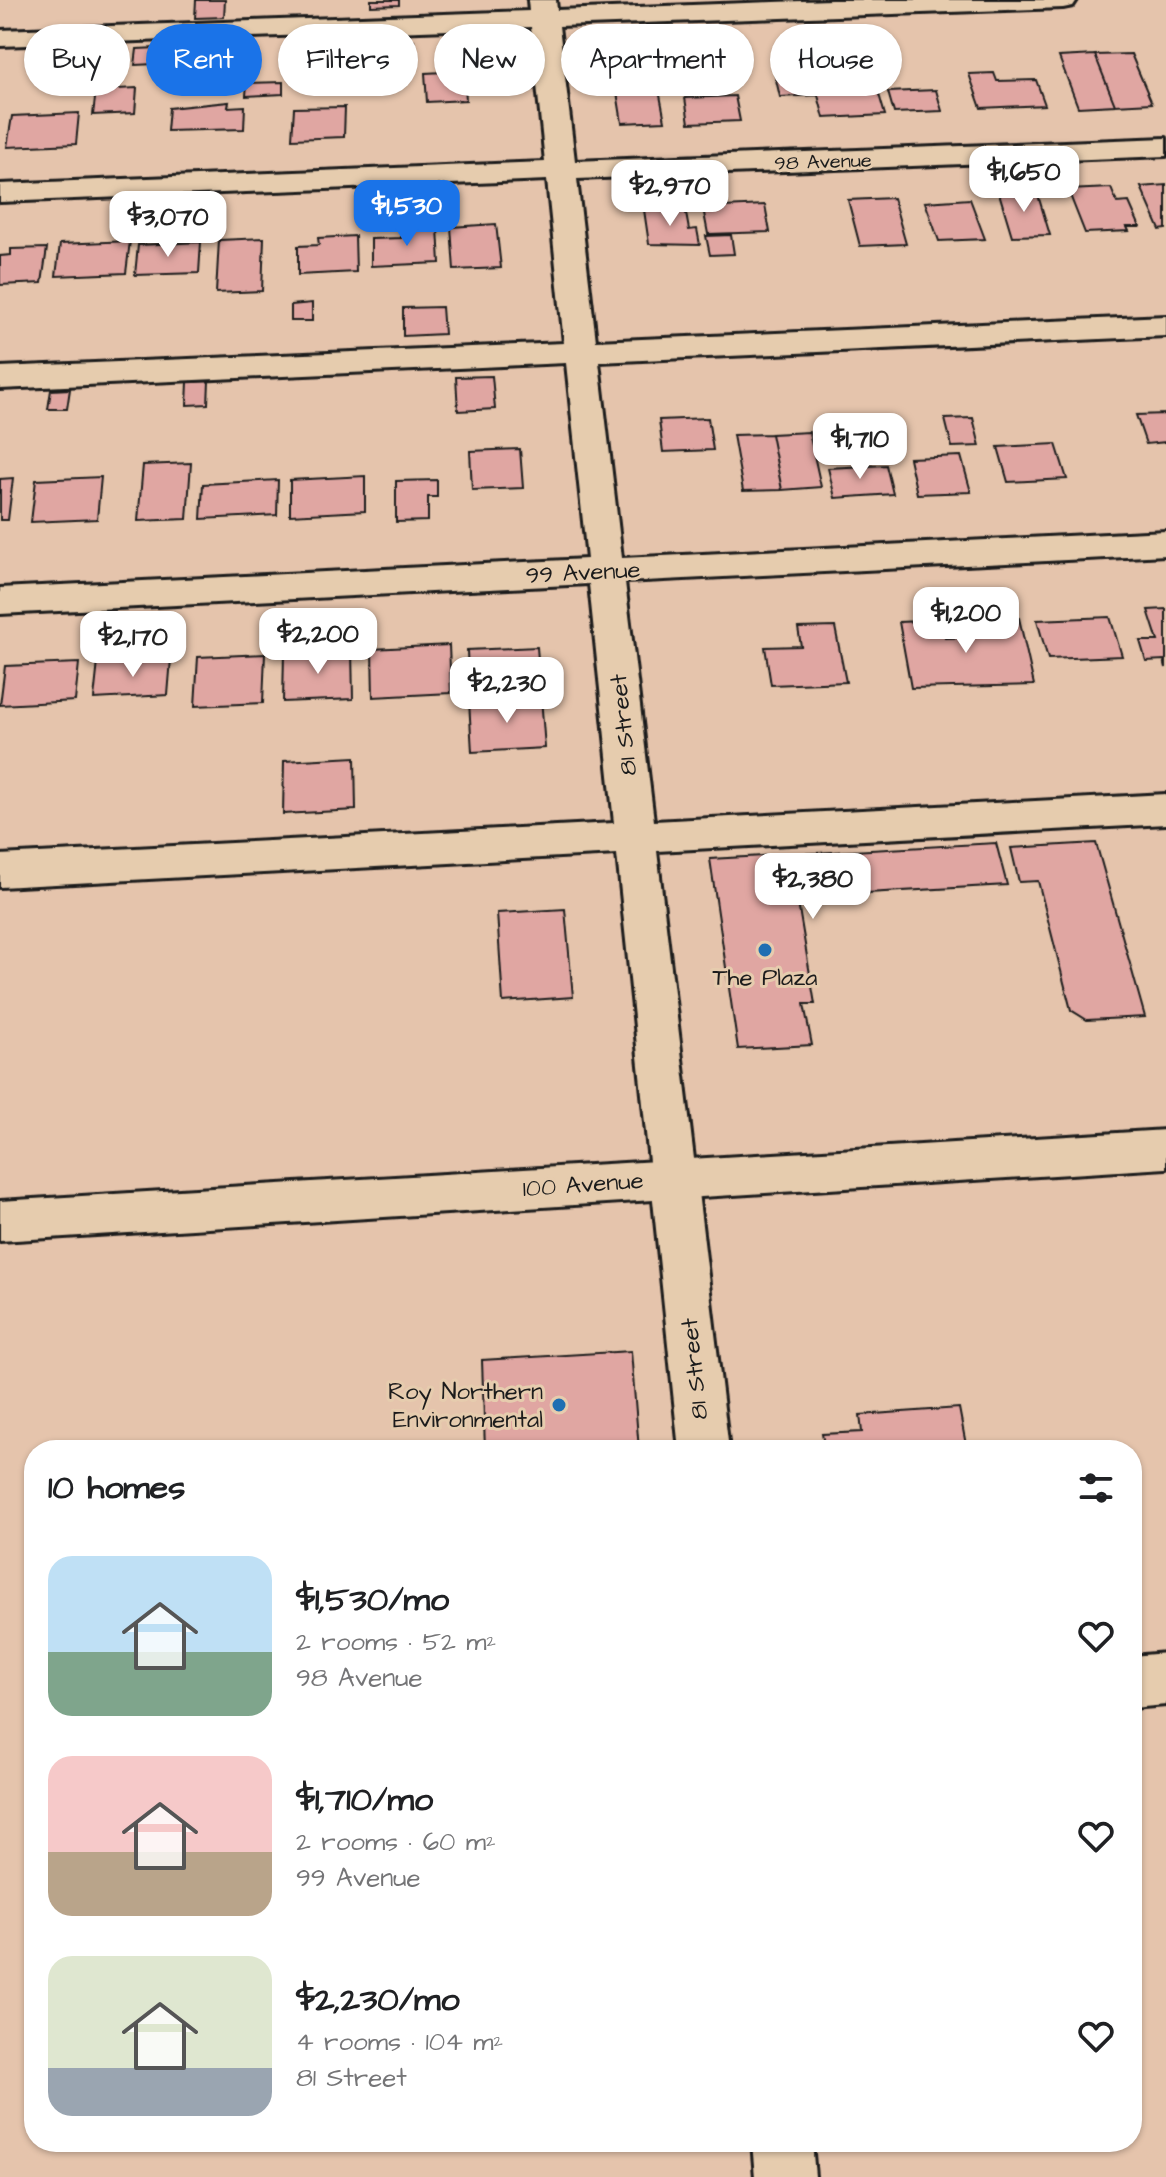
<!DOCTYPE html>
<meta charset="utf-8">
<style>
:root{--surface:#fff;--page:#f2f2f2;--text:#202124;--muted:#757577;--accent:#1a73e8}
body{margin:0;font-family:"Architects Daughter",sans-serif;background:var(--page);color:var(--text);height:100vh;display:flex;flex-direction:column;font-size:30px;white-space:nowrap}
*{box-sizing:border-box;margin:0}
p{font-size:26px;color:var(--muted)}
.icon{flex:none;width:44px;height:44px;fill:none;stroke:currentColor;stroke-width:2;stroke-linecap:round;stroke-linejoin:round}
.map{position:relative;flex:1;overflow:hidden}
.details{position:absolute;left:24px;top:1440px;width:1118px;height:712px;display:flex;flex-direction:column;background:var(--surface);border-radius:32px;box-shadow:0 2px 6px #0004}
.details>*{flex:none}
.top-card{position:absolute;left:24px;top:24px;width:1118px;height:72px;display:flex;gap:16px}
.price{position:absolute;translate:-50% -68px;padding:0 18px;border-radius:16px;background:#fff;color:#222;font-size:26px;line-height:52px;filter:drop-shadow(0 2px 4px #0008)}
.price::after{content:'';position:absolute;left:50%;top:48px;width:24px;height:18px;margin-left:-12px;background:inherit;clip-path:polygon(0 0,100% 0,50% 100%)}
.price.on{background:var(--accent);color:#fff}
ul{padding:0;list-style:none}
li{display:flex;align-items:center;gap:24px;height:200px;padding:0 24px}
li span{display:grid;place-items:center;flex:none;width:224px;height:160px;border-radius:24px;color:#555}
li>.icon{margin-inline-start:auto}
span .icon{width:96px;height:96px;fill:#fffc;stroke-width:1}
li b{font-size:34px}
h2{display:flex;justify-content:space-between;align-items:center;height:96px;padding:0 24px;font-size:34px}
.chip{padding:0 28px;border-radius:36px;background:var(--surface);box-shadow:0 2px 6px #0004;font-size:28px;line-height:72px}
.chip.on{background:var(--accent);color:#fff}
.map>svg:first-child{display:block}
</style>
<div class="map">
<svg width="1166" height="2177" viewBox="0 0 1166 2177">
<rect width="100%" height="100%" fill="#e5c4ac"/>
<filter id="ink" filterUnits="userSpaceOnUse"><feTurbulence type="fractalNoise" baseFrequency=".0125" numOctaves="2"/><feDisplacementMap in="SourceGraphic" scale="16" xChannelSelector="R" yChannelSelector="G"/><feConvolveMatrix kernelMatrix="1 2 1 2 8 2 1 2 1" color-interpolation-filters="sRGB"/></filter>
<g filter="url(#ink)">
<path fill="#e0a6a2" stroke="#1c1c1c" stroke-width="2" d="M196,0H225L224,17L195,18Z
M371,0H399V5L371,6Z
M724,30L728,52L692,53L688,31Z
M414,40L415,63L369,65V42Z
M157,48L155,64L135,65L137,49Z
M1131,54L1152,103L1115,105L1095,55Z
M1095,55L1115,105L1078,107L1059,57Z
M809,70L816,95L780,97L774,71Z
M464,71L466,100L427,102L425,73Z
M994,73L997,81L1036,80L1045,105L981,108L969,74Z
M283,82V94L246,96L247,83Z
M835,83L838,93L878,91L885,115L824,118L815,84Z
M137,88L135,113L93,115L96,90Z
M659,90L665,121L622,123L617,92Z
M936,90L942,111L894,113L888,92Z
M735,96L740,121L689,123L685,98Z
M229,102L228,107L245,106L244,129L167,131L169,108Z
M345,107L344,137L292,139L294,108Z
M79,113L76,144L7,147L12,116Z
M1166,185V229L1160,230L1141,187Z
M1111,188L1117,203L1129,202L1140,227H1127L1129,231L1085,233L1068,190Z
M1037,192L1050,235L1012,236L999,193Z
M893,198L906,244L860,246L848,200Z
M970,199L985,239L939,241L925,202Z
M765,205L770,232L708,234L703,208Z
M685,208L689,230L697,229L700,245L649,244L644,210Z
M496,224L501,268L454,270L451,227Z
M438,228L440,263L371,266V239L401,238V229Z
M731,235L734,254L710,255L706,236Z
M355,236L356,272L298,275V246L319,245L318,238Z
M264,238L262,291L216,293L219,240Z
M130,241L126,273L56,276L60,244Z
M201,242L199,273L135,275L138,245Z
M47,248L42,283L0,285V256L11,255V249Z
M312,303V321H291V305Z
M442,307L444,334L403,336V308Z
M492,376L495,409L458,411L456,377Z
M209,381L208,404L187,405L188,382Z
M70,389L67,409H48L51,390Z
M1166,414V442L1146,444L1136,415Z
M708,418L713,450L663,452L659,420Z
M973,418L980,446L952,447L945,419Z
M809,432L821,487L782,490L771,434Z
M771,434L782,490L743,491L733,435Z
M1056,444L1067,479L1008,482L998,447Z
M520,449L523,488L472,490L470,451Z
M961,456L971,492L917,494L909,458Z
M191,463L187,519L138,521L143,465Z
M886,465L893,494L835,498L828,468Z
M365,476V511L290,515V480Z
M101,477L97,519L31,522L36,480Z
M13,478L8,520H0V479Z
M278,480L277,515L201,519L203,484Z
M437,480V497H428V521L396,522V481Z
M1166,609V668L1164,660L1146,661L1140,641H1158L1148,610Z
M1110,617L1122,656L1048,659L1037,620Z
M1019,618L1034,685L911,688L899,622L942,620L945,638L976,637L973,620Z
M835,627L846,682L771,685L765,647L801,646L798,628Z
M449,645L451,693L373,697L372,649Z
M537,647L541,697L469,701L467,650Z
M352,650L353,699L283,702L284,653Z
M265,654L263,703L195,706L198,657Z
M171,659L168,695L94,699L98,662Z
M79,663L75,701L0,705L5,666Z
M541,697L545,748L472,752L469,701Z
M355,757L356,810L283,814L284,761Z
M996,843L1007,885L797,897L815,1004H804L812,1045L738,1049L710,859Z
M1096,843L1145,1017L1087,1020L1071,1010L1038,881L1019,882L1011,848Z
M565,909L573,997L503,1002L497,913Z
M631,1351L639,1450H485L482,1360Z
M959,1408L967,1450H825L822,1434L862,1432L860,1415Z"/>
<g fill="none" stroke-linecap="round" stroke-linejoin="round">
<defs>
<path id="minor" d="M528,0H556L557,10L831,0H1077L1073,6L1063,8L559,26L575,161L1166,138V156L577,179L596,341L1166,316V336L599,362L622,558L1166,531V555L625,582L654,821L1166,794V824L657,851L729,1450H679L617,854L0,887V855L614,823L589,584L0,614V588L587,559L566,363L0,389V367L564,343L547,180L0,202V184L545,162L531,27L0,46V30L529,11Z
M1166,1653V1705L1132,1708V1656Z
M752,2142H812L815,2177H755Z"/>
<path id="major" d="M1166,1130V1168L0,1241V1201Z"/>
</defs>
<use href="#minor" stroke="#1c1c1c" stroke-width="6"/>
<use href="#major" stroke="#1c1c1c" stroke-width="6"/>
<use href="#minor" fill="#e6ccae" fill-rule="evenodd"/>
<use href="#major" fill="#e6ccae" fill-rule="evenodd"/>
</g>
</g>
<g fill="#1f6fb2" stroke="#e6ccae" stroke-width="3">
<circle cx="765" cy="950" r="8"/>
<circle cx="559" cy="1405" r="8"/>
</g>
<g text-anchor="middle" stroke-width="6" stroke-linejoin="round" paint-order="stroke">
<g font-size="20" fill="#1c1c1c" stroke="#e6ccae">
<text transform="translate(823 161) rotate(-2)" y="7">98 Avenue</text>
</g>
<g font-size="24" fill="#1c1c1c" stroke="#e6ccae">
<text transform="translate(583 572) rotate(-3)" y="8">99 Avenue</text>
<text transform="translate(623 725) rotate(-96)" y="8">81 Street</text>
<text transform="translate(583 1184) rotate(-4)" y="8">100 Avenue</text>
<text transform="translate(694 1369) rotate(-96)" y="8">81 Street</text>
</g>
<g font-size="24" fill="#1c1c1c" stroke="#e6ccae">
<text x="765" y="985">The Plaza</text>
<text x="543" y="1399" text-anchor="end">Roy Northern<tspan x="543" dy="28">Environmental</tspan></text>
</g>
</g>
</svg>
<b class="price" style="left:1024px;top:214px">$1,650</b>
<b class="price" style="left:670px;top:228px">$2,970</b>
<b class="price on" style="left:407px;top:248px">$1,530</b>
<b class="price" style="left:168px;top:259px">$3,070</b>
<b class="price" style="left:860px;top:481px">$1,710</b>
<b class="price" style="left:966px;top:655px">$1,200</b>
<b class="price" style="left:318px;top:676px">$2,200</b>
<b class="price" style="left:133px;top:679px">$2,170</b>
<b class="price" style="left:507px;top:725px">$2,230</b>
<b class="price" style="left:813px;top:921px">$2,380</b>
<div class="top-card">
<a class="chip">Buy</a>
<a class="chip on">Rent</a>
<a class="chip">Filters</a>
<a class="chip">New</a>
<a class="chip">Apartment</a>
<a class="chip">House</a>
</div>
<section class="details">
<h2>10 homes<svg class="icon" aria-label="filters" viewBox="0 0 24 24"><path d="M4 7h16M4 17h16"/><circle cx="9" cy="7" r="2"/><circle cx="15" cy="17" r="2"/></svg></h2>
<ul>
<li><span style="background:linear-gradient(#bfe0f5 60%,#7fa58c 0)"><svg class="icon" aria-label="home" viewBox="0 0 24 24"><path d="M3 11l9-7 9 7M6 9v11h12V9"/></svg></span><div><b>$1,530/mo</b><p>2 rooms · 52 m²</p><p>98 Avenue</p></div><svg class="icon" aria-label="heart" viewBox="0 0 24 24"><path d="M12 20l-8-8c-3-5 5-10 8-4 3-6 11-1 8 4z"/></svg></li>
<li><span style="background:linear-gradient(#f6c9c9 60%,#b9a48a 0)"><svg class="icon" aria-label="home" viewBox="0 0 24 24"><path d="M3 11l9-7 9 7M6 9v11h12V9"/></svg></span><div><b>$1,710/mo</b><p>2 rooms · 60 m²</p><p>99 Avenue</p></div><svg class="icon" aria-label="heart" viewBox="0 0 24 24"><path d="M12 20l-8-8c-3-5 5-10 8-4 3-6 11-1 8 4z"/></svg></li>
<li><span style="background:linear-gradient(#dfe7d0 70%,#9aa5b1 0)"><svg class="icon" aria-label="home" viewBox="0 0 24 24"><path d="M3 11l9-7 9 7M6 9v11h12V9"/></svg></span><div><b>$2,230/mo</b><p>4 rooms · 104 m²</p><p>81 Street</p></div><svg class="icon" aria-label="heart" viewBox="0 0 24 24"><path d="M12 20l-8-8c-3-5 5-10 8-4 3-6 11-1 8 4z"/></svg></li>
</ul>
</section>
</div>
